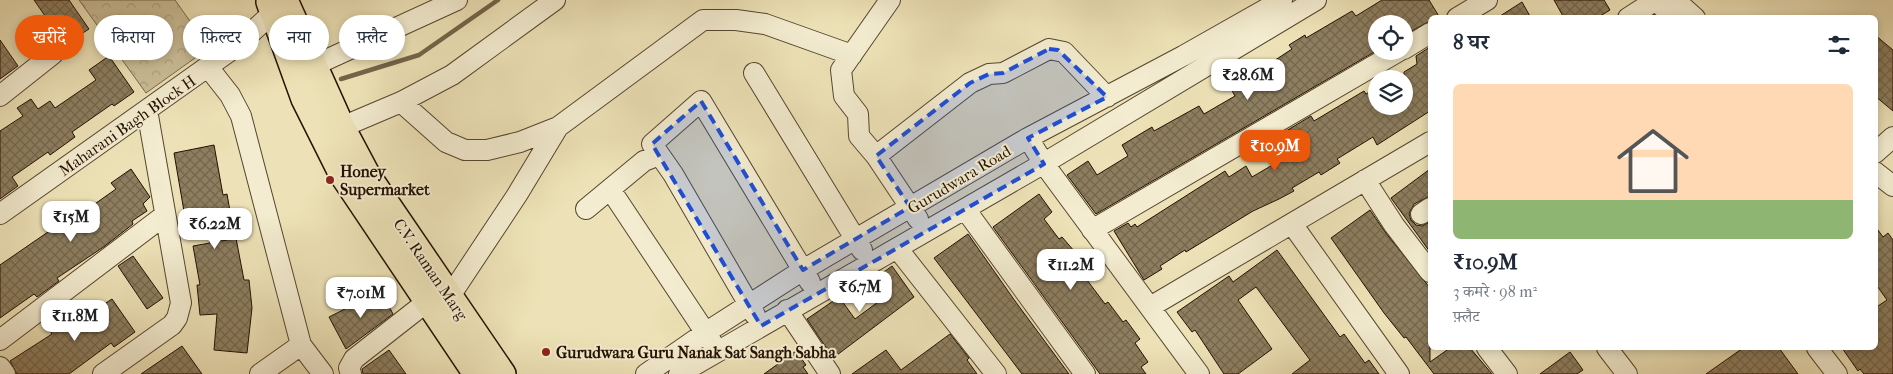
<!DOCTYPE html>
<html lang="hi">
<meta charset="utf-8">
<style>
:root{--surface:#fff;--page:#f6f6f7;--text:#1f2937;--muted:#747a83;--line:#e0e1e3;--accent:#ea580c}
body{margin:0;font-family:"IM FELL French Canon","Noto Serif Devanagari",serif;background:var(--page);color:var(--text);height:100vh;display:flex;flex-direction:column;font-size:19px;white-space:nowrap}
*{box-sizing:border-box;margin:0}
p{font-size:16px;color:var(--muted)}
.icon{flex:none;width:28px;height:28px;fill:none;stroke:currentColor;stroke-width:2;stroke-linecap:round;stroke-linejoin:round}
.map{position:relative;flex:1;overflow:hidden}
.side{position:absolute;left:1428px;top:15px;width:450px;height:335px;display:flex;flex-direction:column;background:var(--surface);border-radius:8px;box-shadow:0 2px 8px #0003}
.side>*{flex:none}
.hud{position:absolute;left:15px;top:15px;width:475px;height:45px;display:flex;gap:10px}
.buttons{position:absolute;left:1368px;top:15px;display:grid;gap:10px}
.buttons a{display:grid;place-items:center;width:45px;height:45px;border-radius:50%;background:var(--surface);box-shadow:0 2px 8px #0003;font-size:25px}
.price{position:absolute;translate:-50% -42px;padding:0 11px;border-radius:10px;background:#fff;color:#222;font-size:16px;line-height:32px;filter:drop-shadow(0 1px 2px #0008)}
.price::after{content:'';position:absolute;left:50%;top:30px;width:15px;height:11px;margin-left:-8px;background:inherit;clip-path:polygon(0 0,100% 0,50% 100%)}
.price.on{background:var(--accent);color:#fff}
ul{padding:0;list-style:none}
li{display:grid;align-content:center;gap:10px;height:265px;padding:0 25px}
li+li{border-top:1px solid var(--line)}
li span{display:grid;place-items:center;height:155px;border-radius:8px;color:#555}
li>.icon{margin-inline-start:auto}
span .icon{width:90px;height:90px;fill:#fffc;stroke-width:1}
li b{font-size:21px}
h2{display:flex;justify-content:space-between;align-items:center;height:60px;padding:0 25px;font-size:21px}
.chip{padding:0 18px;border-radius:22px;background:var(--surface);box-shadow:0 2px 8px #0003;font-size:18px;line-height:45px}
.chip.on{background:var(--accent);color:#fff}
.map>svg:first-child{display:block}
</style>
<div class="map">
<svg width="1893" height="374" viewBox="0 0 1893 374">
<defs>
<pattern id="park-crowns" width="20" height="18" patternUnits="userSpaceOnUse" patternTransform="scale(1.25)"><rect width="20" height="18" fill="#cbbe98"/><path d="M2 6a3 3 0 1 1 6 0M12 15a3 3 0 1 1 6 0" fill="none" stroke="#aea281"/></pattern>
<pattern id="building-cross-hatch" width="8" height="8" patternUnits="userSpaceOnUse" patternTransform="scale(1.25)"><rect width="8" height="8" fill="#8d7e5f"/><path d="M0 0l8 8M0 8l8-8" fill="none" stroke="#73664c"/></pattern>
</defs>
<rect width="100%" height="100%" fill="#ede2b7"/>
<filter id="stains"><feTurbulence type="fractalNoise" baseFrequency=".004" numOctaves="4"/><feColorMatrix values="0 0 0 0 .2 0 0 0 0 .09 0 0 0 0 .02 0 0 0 .5 -.17"/></filter>
<radialGradient id="worn" r=".72"><stop offset=".6" stop-color="#630" stop-opacity="0"/><stop offset="1" stop-color="#630" stop-opacity=".3"/></radialGradient>
<path fill="url(#park-crowns)" stroke="#78684c" d="M79,0H175L209,48L146,93Z"/>
<g fill="none" stroke-linecap="round" stroke-linejoin="round">
<path stroke="#746449" stroke-width="4.5" d="M341,79L419,55L498,0"/>
</g>
<path fill="url(#building-cross-hatch)" stroke="#241100" d="M34,0H69L89,29L78,36L83,43L70,52Z
M1382,0H1429L1440,18H1430V21L1404,35V24H1376V51L1096,214L1067,175L1088,161L1097,175L1128,156L1122,145L1152,127L1154,131L1199,106L1204,114L1235,96L1231,89L1292,49L1289,45L1305,35L1306,38L1352,11L1356,16Z
M1554,0H1604L1610,10L1597,18H1564Z
M1522,2L1531,18H1497Z
M1875,35L1893,50V111L1875,96Z
M0,40L18,66L0,79Z
M1430,47V111L1377,145L1373,137L1337,159L1340,163L1321,175L1319,172L1292,188L1294,191L1279,199L1253,211L1186,252L1185,250L1160,266L1162,269L1144,280L1114,231L1128,223L1131,227L1135,224L1137,227L1225,171L1229,177L1246,166L1252,177L1281,160L1272,145L1289,135L1286,131L1311,116L1314,121L1364,91L1366,94L1376,88V106H1404V72L1417,64L1416,56Z
M109,56L134,92L114,106L112,104L72,132L75,137L50,155L48,152L12,177L18,186L0,199V131L23,116L17,108L31,99L38,109L50,101L55,108L96,80L89,70Z
M214,145L223,195L227,194L231,217L218,219L222,241L236,238L244,280H249L252,308L247,353L214,350L217,314L200,315L197,285H200L193,246L210,243L206,220L186,223L174,153Z
M131,169L150,197L143,204L147,211L132,221L133,224L105,246L57,278L59,281L37,297L34,294L0,318V265L80,210L82,213L116,189L111,183Z
M1430,169V196L1414,204L1409,214L1411,220L1416,225L1422,226L1430,222V252L1391,198Z
M1039,194L1052,212L1044,219L1059,239L1062,237L1088,267L1081,272L1105,304L1108,302L1123,322L1126,320L1140,339L1135,343L1148,362L1141,367L1146,374H1100L993,227Z
M1370,210L1385,232L1430,288V362L1450,348H1470L1492,374H1434L1406,337L1404,338L1384,313L1331,238Z
M1875,226L1883,237L1888,233L1893,240V374H1864L1860,369L1858,371L1842,348H1875V308L1887,300L1875,283Z
M968,234L1015,301L1069,374H1022L934,258Z
M1277,250L1340,337L1344,334L1365,363L1369,360L1379,374H1292L1310,360L1256,287L1238,300L1272,349L1238,374H1224L1195,330L1192,332L1177,312L1229,276L1233,282Z
M133,256L163,298L147,309L118,266Z
M892,266L914,297L833,358L807,319L839,297L855,319L878,302L866,285Z
M381,291L393,314L346,349L329,317Z
M112,299L135,332L114,347L111,343L69,374H17L10,361L52,334L50,331L82,310L86,316Z
M950,334L969,358L967,360L977,374H852L886,350L901,370Z
M182,346L202,374H141Z
M1743,348H1779L1798,374H1706Z
M389,350L406,374H363L362,369Z
M796,351L806,365L803,367L808,374H764Z
M1570,352L1583,370L1577,374H1540Z"/>
<g fill="none" stroke-linecap="round" stroke-linejoin="round">
<defs>
<path id="minor" d="M890,0L841,70L844,96L858,114L859,136L876,156L918,219
M1655,0L1675,18
M1675,0L1695,18
M1457,18L1487,0
M1628,18L1656,0
M1404,49L1430,33
M315,65L457,0
M208,67L230,95L241,116L301,345L323,374
M754,73L862,250
M0,96L53,54
M401,102L446,142L465,150H487L520,142L558,127L703,20H736L765,24L852,55
M342,127L401,102L452,75L555,0
M1028,138L1044,164L1199,374
M1875,153L1893,137
M876,156L970,83L989,74L1003,73L1049,49L1064,52L1107,97
M1875,172L1893,186
M1365,180L1394,225L1430,272
M610,189L713,344
M586,209L644,161L659,155
M965,209L1085,374
M0,214L234,48L274,12
M1421,214L1430,208
M1292,224L1399,374
M1092,230L1399,51
M897,248L996,374
M450,296L517,195L558,127
M1150,307L1430,142
M787,310L830,374
M755,315L673,174L652,144L701,101L810,282
M0,340L165,215
M1487,348L1507,374
M1607,348L1627,374
M1817,348L1837,374
M0,367L5,374
M103,374L172,325L177,318L181,303L147,110
M260,374L301,345
M351,374L349,368L354,359L428,301
M646,374L705,333L803,270L1028,138L1183,56L1282,0
M679,374L1046,162L1316,0"/>
<path id="major" d="M285,0L342,127L368,176L503,374
M269,2L304,99L341,173L476,374"/>
</defs>
<use href="#minor" stroke="#56452e" stroke-width="22"/>
<use href="#major" stroke="#241100" stroke-width="28"/>
<use href="#minor" stroke="#f3ecd0" stroke-width="20"/>
<use href="#major" stroke="#ede2b7" stroke-width="25"/>
</g>
<path fill="#1d4ed8" fill-opacity="0.2" stroke="#1d4ed8" stroke-width="4" stroke-dasharray="10 6" stroke-linejoin="round" d="M1049,49L1058,50L1107,97L1028,138L1044,164L761,326L652,144L701,101L803,270L910,207L876,156L970,83L989,74L1003,73Z"/>
<g fill="#8f2418" stroke="#f3ecd0" stroke-width="2">
<circle cx="330" cy="180" r="5"/>
<circle cx="546" cy="352" r="5"/>
</g>
<g text-anchor="middle" stroke-width="4" stroke-linejoin="round" paint-order="stroke">
<g font-size="16" fill="#241100" stroke="#f3ecd0">
<text transform="translate(127 125) rotate(-35)" y="6">Maharani Bagh Block H</text>
<text transform="translate(959 179) rotate(-31)" y="6">Gurudwara Road</text>
<text transform="translate(431 269) rotate(56)" y="6">C.V. Raman Marg</text>
</g>
<g font-size="16" font-weight="bold" fill="#241100" stroke="#f3ecd0" text-anchor="start">
<text x="340" y="177">Honey<tspan x="340" dy="18">Supermarket</tspan></text>
<text x="556" y="358">Gurudwara Guru Nanak Sat Sangh Sabha</text>
</g>
</g>
<rect width="100%" height="100%" filter="url(#stains)"/>
<rect width="100%" height="100%" fill="url(#worn)"/>
</svg>
<div class="buttons">
<a><svg class="icon" aria-label="locate" viewBox="0 0 24 24"><circle cx="12" cy="12" r="6"/><path d="M12 2v4M12 18v4M2 12h4M18 12h4"/></svg></a>
<a><svg class="icon" aria-label="layers" viewBox="0 0 24 24"><path d="M12 4l9 5-9 5-9-5zM3 14l9 5 9-5"/></svg></a>
</div>
<b class="price" style="left:1248px;top:101px">₹28.6M</b>
<b class="price on" style="left:1275px;top:172px">₹10.9M</b>
<b class="price" style="left:71px;top:243px">₹15M</b>
<b class="price" style="left:215px;top:250px">₹6.22M</b>
<b class="price" style="left:1071px;top:291px">₹11.2M</b>
<b class="price" style="left:860px;top:313px">₹6.7M</b>
<b class="price" style="left:361px;top:319px">₹7.01M</b>
<b class="price" style="left:75px;top:342px">₹11.8M</b>
<div class="hud">
<a class="chip on">खरीदें</a>
<a class="chip">किराया</a>
<a class="chip">फ़िल्टर</a>
<a class="chip">नया</a>
<a class="chip">फ़्लैट</a>
</div>
<section class="side">
<h2>8 घर<svg class="icon" aria-label="filters" viewBox="0 0 24 24"><path d="M4 7h16M4 17h16"/><circle cx="9" cy="7" r="2"/><circle cx="15" cy="17" r="2"/></svg></h2>
<ul>
<li><span style="background:linear-gradient(#ffd9b3 75%,#8fb573 0)"><svg class="icon" aria-label="home" viewBox="0 0 24 24"><path d="M3 11l9-7 9 7M6 9v11h12V9"/></svg></span><div><b>₹10.9M</b><p>3 कमरे · 98 m²</p><p>फ़्लैट</p></div></li>
</ul>
</section>
</div>
